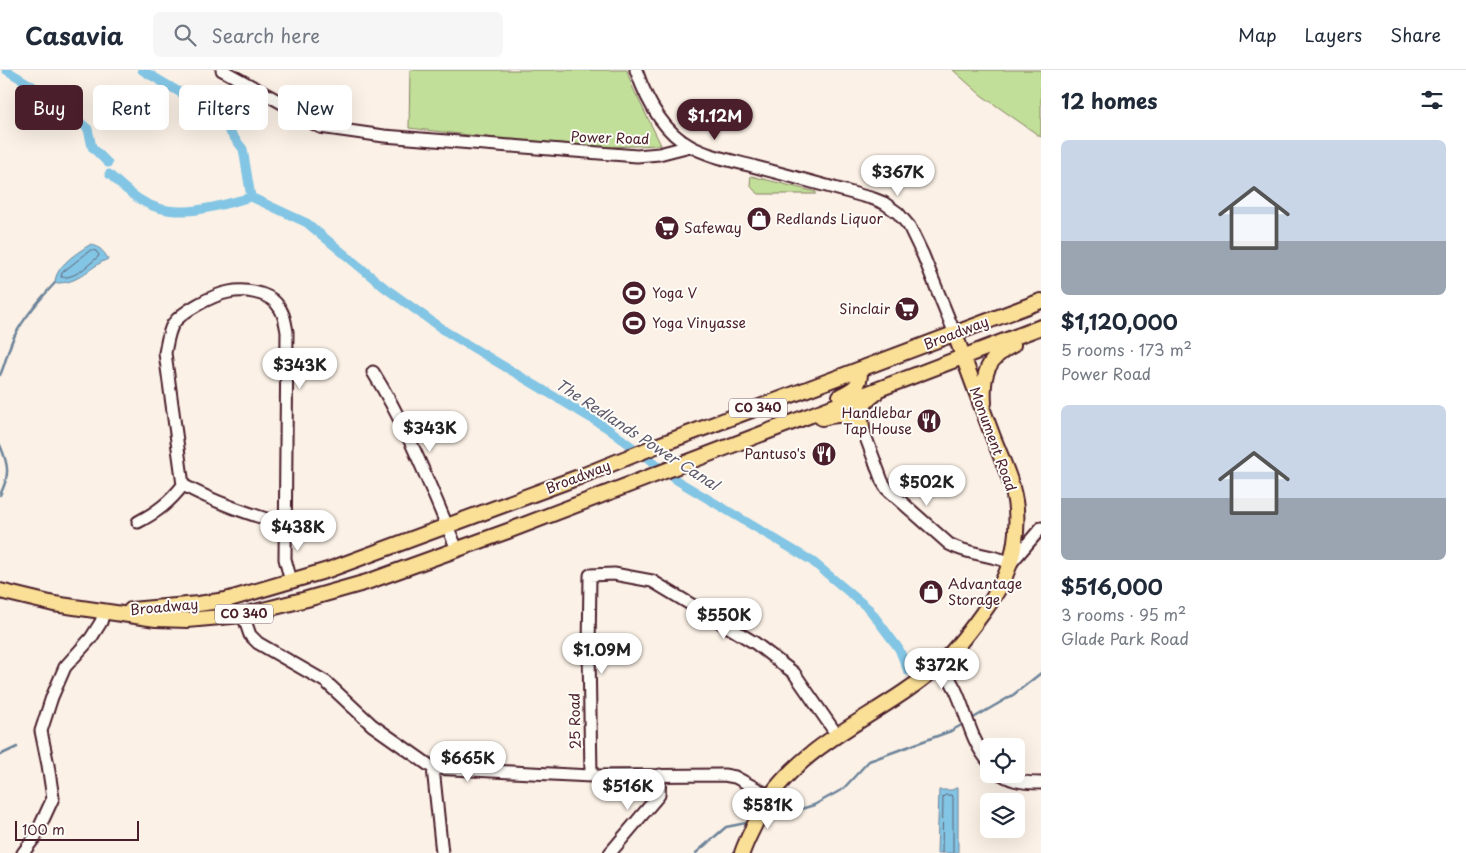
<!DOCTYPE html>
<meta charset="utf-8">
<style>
:root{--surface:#fff;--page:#f6f6f7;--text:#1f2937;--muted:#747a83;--line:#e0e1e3;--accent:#4a1f2b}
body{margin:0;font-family:"Playpen Sans",sans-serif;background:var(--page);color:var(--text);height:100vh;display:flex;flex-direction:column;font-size:19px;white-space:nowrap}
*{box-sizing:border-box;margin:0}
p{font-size:16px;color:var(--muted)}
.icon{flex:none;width:28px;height:28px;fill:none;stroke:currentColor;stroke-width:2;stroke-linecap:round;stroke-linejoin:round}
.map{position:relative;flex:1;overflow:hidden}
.side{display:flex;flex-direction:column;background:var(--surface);width:425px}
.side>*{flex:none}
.guide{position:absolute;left:15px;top:15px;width:475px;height:45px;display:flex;gap:10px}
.tools{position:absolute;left:980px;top:668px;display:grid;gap:10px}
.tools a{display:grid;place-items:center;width:45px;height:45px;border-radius:8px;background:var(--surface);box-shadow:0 5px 20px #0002;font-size:25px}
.scale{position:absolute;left:15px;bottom:12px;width:124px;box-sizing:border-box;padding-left:5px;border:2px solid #4a1f2b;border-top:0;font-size:14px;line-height:18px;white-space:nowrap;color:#4a1f2b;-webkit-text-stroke:4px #fdfcf7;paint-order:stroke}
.price{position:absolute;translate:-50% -42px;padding:0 11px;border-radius:18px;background:#fff;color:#222;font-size:16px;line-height:32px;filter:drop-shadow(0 1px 2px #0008)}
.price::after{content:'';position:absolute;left:50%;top:30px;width:15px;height:11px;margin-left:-8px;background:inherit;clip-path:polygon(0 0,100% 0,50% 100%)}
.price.active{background:var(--accent);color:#fff}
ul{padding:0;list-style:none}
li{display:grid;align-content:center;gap:10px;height:265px;padding:0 20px}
li span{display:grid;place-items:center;height:155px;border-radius:8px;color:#555}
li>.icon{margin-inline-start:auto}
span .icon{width:90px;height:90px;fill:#fffc;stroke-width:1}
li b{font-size:21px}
h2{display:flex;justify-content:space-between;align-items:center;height:60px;padding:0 20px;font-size:21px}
.pill{padding:0 18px;border-radius:8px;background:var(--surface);box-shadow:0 5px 20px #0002;font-size:18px;line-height:45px}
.pill.active{background:var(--accent);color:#fff}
header{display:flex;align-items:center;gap:30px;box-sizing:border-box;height:70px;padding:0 25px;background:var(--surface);border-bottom:1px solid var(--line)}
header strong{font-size:24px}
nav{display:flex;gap:28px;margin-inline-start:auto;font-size:18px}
.search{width:350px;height:45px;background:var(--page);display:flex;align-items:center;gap:12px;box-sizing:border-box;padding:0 18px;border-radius:8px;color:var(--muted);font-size:19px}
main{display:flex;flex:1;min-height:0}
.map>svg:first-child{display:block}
</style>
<header>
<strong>Casavia</strong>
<div class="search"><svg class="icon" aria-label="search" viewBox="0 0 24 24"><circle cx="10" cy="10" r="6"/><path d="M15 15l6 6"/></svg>Search here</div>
<nav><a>Map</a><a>Layers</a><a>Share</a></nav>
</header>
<main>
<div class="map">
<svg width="1041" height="783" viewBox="0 0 1041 783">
<rect width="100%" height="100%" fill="#fbf1e6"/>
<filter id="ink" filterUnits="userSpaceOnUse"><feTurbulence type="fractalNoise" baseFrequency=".02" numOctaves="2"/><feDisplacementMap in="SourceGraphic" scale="10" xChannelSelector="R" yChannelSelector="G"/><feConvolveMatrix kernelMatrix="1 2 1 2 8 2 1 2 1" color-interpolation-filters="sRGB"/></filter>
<g filter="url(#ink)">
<path fill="#c1df98" stroke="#867f62" d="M410,0H627L632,16L661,75L607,77L485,67L409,58Z
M953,0H1041V67L981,25Z
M751,106L816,122V124H759C751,118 749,116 751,106Z"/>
<path fill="#83c5e4" stroke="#6c839a" d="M91,174C99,177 104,181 108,189C87,198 80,214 55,213C55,196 78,182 91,174Z
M958,717V783H937L939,720H952Z"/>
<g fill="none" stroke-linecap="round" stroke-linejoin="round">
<path stroke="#616175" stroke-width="1" d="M91,180L96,181L99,185L98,187C88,195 75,209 61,207L62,203Z
M942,783L943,727L945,725H951L953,727V783"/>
<path stroke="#6c839a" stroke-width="2.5" d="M0,305C6,293 8,277 15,265C25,246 40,229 55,213
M0,375C9,396 10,405 0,425
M970,650L1013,625L1041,603
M0,685L17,677
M764,749L779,746L814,735L843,719L869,691L951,661L965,653
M696,783L726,757L751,752"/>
<path stroke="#83c5e4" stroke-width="9" d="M6,0L51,27L88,59L92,77L108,93
M142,0L215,43L243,79L251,127
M109,104C118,112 126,120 136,127C172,153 213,137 251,127L307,153L384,217L445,261L607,358L678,411L812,491L869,539L899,579L908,601"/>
<defs>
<path id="minor" d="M222,0L291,38L304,48L320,57L384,66L637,86L659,84L690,76
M636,0C646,29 662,61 690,76C710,87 734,91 756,97C795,107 834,118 874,129L884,133L898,143L909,156L923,185L955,264
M373,302C408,358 431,419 457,479
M862,357L882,411L887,419L949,474C968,485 991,484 1011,493L1041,458
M183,415L165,283C167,273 168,263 173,254C182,241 213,225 229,222C244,219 266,222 276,233C284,242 285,251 287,262L285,489L291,511
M183,415C216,433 250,444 285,455
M138,452C157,442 170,432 183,415
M243,545L250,565L258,573L326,612L372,655L433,698L591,706L724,705L735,707L770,726
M939,596C966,622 964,664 989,692
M433,698L442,783
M1001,704C1014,712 1026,713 1041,713
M591,706L589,582L590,505L614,504L652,511L755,573L794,603L837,665
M23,783L35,767L53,728L48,695L41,661L52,627L65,597L91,568L101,552L104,542
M610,783L659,725L660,705"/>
<path id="major" d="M840,326C853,320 861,316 860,300
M984,333C982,304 987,288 1013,275
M822,348C837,343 851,343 862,357
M862,357C859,341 862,333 875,324
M0,521L54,534L156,549L187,550L243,545L307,529L367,512L508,461L1041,257
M131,540L198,534L226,530L328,500L579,407L656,376L1041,231
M742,783C746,771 752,760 758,748C762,741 765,732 771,725C813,667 885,643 938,596C955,581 969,562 982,544C1007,511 1019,481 1016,439C1014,414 1002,390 993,367C980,332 967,298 955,264"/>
</defs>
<use href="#minor" stroke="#4a1f2b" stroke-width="15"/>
<use href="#major" stroke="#4a1f2b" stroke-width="18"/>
<use href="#minor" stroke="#fdfcf7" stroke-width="11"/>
<use href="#major" stroke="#fadf96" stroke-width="14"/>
</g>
</g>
<defs>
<symbol id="shop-disc" viewBox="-11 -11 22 22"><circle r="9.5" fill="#4a1f2b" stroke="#fdfcf7"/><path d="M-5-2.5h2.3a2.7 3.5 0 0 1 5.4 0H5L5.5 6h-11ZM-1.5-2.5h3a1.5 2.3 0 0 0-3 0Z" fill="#fff"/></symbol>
<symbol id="supermarket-disc" viewBox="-11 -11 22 22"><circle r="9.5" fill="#4a1f2b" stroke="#fdfcf7"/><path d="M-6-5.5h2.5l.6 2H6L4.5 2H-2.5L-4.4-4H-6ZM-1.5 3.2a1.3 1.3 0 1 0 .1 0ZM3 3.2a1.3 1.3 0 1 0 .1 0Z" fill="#fff"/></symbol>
<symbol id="stadium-disc" viewBox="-11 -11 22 22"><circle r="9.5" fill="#4a1f2b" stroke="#fdfcf7"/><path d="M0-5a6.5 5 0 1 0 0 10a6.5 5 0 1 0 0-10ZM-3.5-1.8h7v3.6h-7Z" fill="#fff"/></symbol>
<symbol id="restaurant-disc" viewBox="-11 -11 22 22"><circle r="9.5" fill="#4a1f2b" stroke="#fdfcf7"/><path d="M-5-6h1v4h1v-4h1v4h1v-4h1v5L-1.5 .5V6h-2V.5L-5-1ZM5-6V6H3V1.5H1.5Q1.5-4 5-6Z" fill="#fff"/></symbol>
</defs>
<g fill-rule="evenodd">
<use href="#shop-disc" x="745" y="135" width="28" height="28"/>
<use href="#supermarket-disc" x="653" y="144" width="28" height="28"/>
<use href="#stadium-disc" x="620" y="209" width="28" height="28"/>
<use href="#supermarket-disc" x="893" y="225" width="28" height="28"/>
<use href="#stadium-disc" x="620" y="239" width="28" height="28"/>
<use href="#restaurant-disc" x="915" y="337" width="28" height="28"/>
<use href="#restaurant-disc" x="810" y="370" width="28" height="28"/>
<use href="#shop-disc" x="917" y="508" width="28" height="28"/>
</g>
<g text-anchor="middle" stroke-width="4" stroke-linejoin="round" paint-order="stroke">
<g fill="#fdfcf7" stroke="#806168" stroke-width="1">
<rect x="729" y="328.5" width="58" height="19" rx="4"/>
<rect x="215" y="534.5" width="58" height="19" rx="4"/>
</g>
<g font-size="12" font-weight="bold" fill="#4a1f2b">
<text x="758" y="342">CO 340</text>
<text x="244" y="548">CO 340</text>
</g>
<g font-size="14" fill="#4a1f2b" stroke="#fdfcf7">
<text transform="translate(610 68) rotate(2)" y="5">Power Road</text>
<text transform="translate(956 263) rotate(-21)" y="5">Broadway</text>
<text transform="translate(993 369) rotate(70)" y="5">Monument Road</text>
<text transform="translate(578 407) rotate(-21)" y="5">Broadway</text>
<text transform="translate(164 537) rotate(-5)" y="5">Broadway</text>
<text transform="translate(575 651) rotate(-91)" y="5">25 Road</text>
</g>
<g font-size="14" fill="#4a1f2b" stroke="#fdfcf7" text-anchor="start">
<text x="776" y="154">Redlands Liquor</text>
<text x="684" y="163">Safeway</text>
<text x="652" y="228">Yoga V</text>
<text x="890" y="244" text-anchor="end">Sinclair</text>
<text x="652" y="258">Yoga Vinyasse</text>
<text x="912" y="348" text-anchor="end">Handlebar<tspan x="912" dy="16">Tap House</tspan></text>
<text x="806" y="389" text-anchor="end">Pantuso's</text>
<text x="948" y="519">Advantage<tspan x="948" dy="16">Storage</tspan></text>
</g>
<g font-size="15" font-style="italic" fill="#5e596c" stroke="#fdfcf7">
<text transform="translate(637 365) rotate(33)" y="5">The Redlands Power Canal</text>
</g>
</g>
</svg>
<div class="tools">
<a><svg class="icon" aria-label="locate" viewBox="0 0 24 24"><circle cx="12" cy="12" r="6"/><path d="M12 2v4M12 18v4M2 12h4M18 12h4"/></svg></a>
<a><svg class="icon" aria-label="layers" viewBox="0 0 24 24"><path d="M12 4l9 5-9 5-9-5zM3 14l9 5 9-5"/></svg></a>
</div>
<div class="scale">100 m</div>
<b class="price active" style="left:715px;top:71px">$1.12M</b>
<b class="price" style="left:898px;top:127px">$367K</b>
<b class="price" style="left:300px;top:320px">$343K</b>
<b class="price" style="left:430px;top:383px">$343K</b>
<b class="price" style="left:927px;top:437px">$502K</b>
<b class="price" style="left:298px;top:482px">$438K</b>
<b class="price" style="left:724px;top:570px">$550K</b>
<b class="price" style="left:602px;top:605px">$1.09M</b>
<b class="price" style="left:942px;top:620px">$372K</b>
<b class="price" style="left:468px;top:713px">$665K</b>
<b class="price" style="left:628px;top:741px">$516K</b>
<b class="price" style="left:768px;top:760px">$581K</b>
<div class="guide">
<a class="pill active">Buy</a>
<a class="pill">Rent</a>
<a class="pill">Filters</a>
<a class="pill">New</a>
</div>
</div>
<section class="side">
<h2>12 homes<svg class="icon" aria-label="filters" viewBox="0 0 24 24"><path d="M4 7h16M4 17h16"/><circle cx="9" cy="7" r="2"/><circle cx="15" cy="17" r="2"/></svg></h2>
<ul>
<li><span style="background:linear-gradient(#c9d6e8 65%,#9aa5b1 0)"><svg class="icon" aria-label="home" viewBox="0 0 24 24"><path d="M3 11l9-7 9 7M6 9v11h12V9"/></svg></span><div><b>$1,120,000</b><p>5 rooms · 173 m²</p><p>Power Road</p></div></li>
<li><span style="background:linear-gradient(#c9d6e8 60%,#9aa5b1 0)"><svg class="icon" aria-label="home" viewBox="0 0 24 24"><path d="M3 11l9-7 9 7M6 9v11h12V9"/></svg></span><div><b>$516,000</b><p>3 rooms · 95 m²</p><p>Glade Park Road</p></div></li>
</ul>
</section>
</main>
